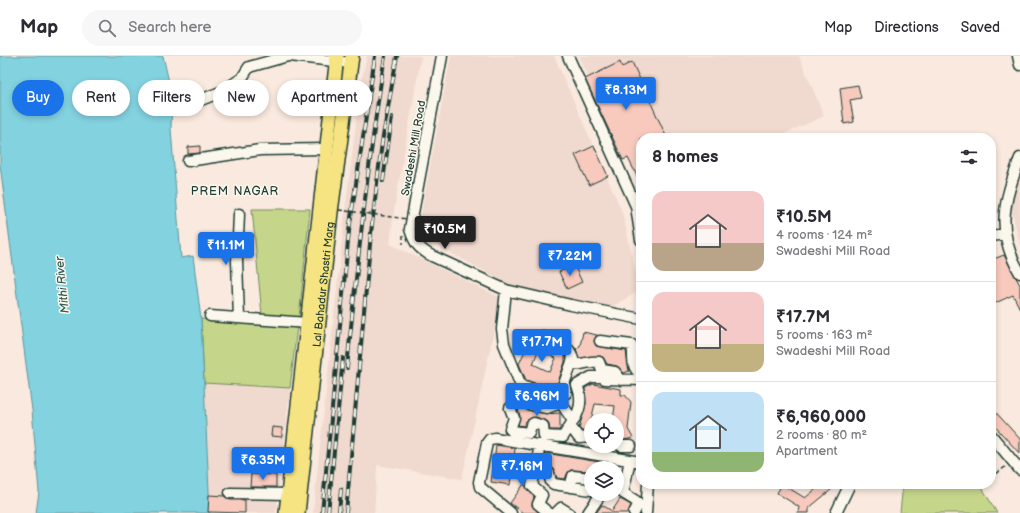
<!DOCTYPE html>
<meta charset="utf-8">
<style>
:root{--surface:#fff;--page:#f7f7f7;--text:#2b2b33;--muted:#7c7c81;--line:#e1e1e2;--accent:#1a73e8}
body{margin:0;font-family:"Balsamiq Sans",sans-serif;background:var(--page);color:var(--text);height:100vh;display:flex;flex-direction:column;font-size:15px;white-space:nowrap}
*{box-sizing:border-box;margin:0}
p{font-size:13px;color:var(--muted)}
.icon{flex:none;width:22px;height:22px;fill:none;stroke:currentColor;stroke-width:2;stroke-linecap:round;stroke-linejoin:round}
.map{position:relative;flex:1;overflow:hidden}
.panel{position:absolute;left:636px;top:77px;width:360px;height:356px;display:flex;flex-direction:column;background:var(--surface);border-radius:16px;box-shadow:0 2px 6px #0003}
.panel>*{flex:none}
.hud{position:absolute;left:12px;top:24px;width:380px;height:36px;display:flex;gap:8px}
.buttons{position:absolute;left:584px;top:357px;display:grid;gap:8px}
.buttons a{display:grid;place-items:center;width:40px;height:40px;border-radius:50%;background:var(--surface);box-shadow:0 2px 6px #0003;font-size:20px}
.price{position:absolute;translate:-50% -34px;padding:0 9px;border-radius:4px;background:var(--accent);color:#fff;font-size:13px;line-height:26px;filter:drop-shadow(0 1px 2px #0008)}
.price::after{content:'';position:absolute;left:50%;top:24px;width:12px;height:9px;margin-left:-6px;background:inherit;clip-path:polygon(0 0,100% 0,50% 100%)}
.price.on{background:#222;color:#fff}
ul{padding:0;list-style:none}
li{display:flex;align-items:center;gap:12px;height:100px;padding:0 16px}
li+li{border-top:1px solid var(--line)}
li span{display:grid;place-items:center;flex:none;width:112px;height:80px;border-radius:12px;color:#555}
li>.icon{margin-inline-start:auto}
span .icon{width:48px;height:48px;fill:#fffc;stroke-width:1}
li b{font-size:17px}
h2{display:flex;justify-content:space-between;align-items:center;height:48px;padding:0 16px;font-size:17px}
.tag{padding:0 14px;border-radius:18px;background:var(--surface);box-shadow:0 2px 6px #0003;font-size:14px;line-height:36px}
.tag.on{background:var(--accent);color:#fff}
header{display:flex;align-items:center;gap:24px;box-sizing:border-box;height:56px;padding:0 20px;background:var(--surface);border-bottom:1px solid var(--line)}
header strong{font-size:19px}
nav{display:flex;gap:22px;margin-inline-start:auto;font-size:14px}
.search{width:280px;height:36px;background:var(--page);display:flex;align-items:center;gap:10px;box-sizing:border-box;padding:0 14px;border-radius:22px;color:var(--muted);font-size:15px}
.map>svg:first-child{display:block}
</style>
<header>
<strong>Map</strong>
<div class="search"><svg class="icon" aria-label="search" viewBox="0 0 24 24"><circle cx="10" cy="10" r="6"/><path d="M15 15l6 6"/></svg>Search here</div>
<nav><a>Map</a><a>Directions</a><a>Saved</a></nav>
</header>
<div class="map">
<svg width="1020" height="457" viewBox="0 0 1020 457">
<rect width="100%" height="100%" fill="#fae9de"/>
<filter id="ink" filterUnits="userSpaceOnUse"><feTurbulence type="fractalNoise" baseFrequency=".025" numOctaves="2"/><feDisplacementMap in="SourceGraphic" scale="8" xChannelSelector="R" yChannelSelector="G"/><feConvolveMatrix kernelMatrix="1 2 1 2 8 2 1 2 1" color-interpolation-filters="sRGB"/></filter>
<g filter="url(#ink)">
<path fill="#f0d9ce" d="M367,0H421L394,154L390,188L501,242L462,423L377,409L374,457H313L346,148L361,26Z
M451,0H554L622,156L640,234L608,253L520,234L434,188L420,164Z
M579,0H799L824,60L775,82H641V132Z
M1020,106V190L1011,150Z
M204,327L290,332L276,457H210Z"/>
<path fill="#c5d68a" stroke="#728a5f" d="M252,153H310L299,262L262,259Z
M201,263L297,270L290,332L204,327Z
M903,428H980L997,457H900Z"/>
<path fill="#83d2e0" stroke="#5b969b" d="M0,0H163L172,39L171,73L181,202L193,200L201,263L210,457H36L39,436L32,354L0,109Z"/>
<path fill="#f8c9bd" stroke="#1f3d34" fill-rule="evenodd" d="M620,6L622,11L632,6L667,82H641V128L628,102L623,104L585,23Z
M858,29L861,42L850,44L854,66L844,68L840,32Z
M200,90V97L188,98V91Z
M594,90L608,120L589,129L575,99Z
M1004,199L1020,229V253L1013,239L991,249V204Z
M574,209L582,226L567,233L559,216Z
M536,276L538,284L558,293L565,300V306L558,326L559,333L552,336L547,331L526,324L519,308L528,288L525,282ZM538,295L556,302L550,316L533,308Z
M583,276L597,279L594,285L596,290L626,295L629,315L624,317L617,310L607,308L603,301L600,300L579,302L576,293L580,290Z
M593,328L621,333V339H625L631,346L628,373L633,382L624,384L617,380V364H613L615,350L595,348L591,364V374L582,375L579,372L586,348L585,332Z
M522,351L527,354L546,358L560,357V374H550L548,366L536,361L527,364L524,370L518,369L520,360L518,354Z
M991,351L1020,383V398L991,366Z
M272,371L282,372V381L271,380Z
M496,389L515,392L514,403L524,404L522,421L511,420L510,429L491,426L493,413L498,414L499,399L495,398Z
M545,397L599,406V412H591V415L571,414L568,416L565,423L557,422L553,412L543,408Z
M251,418L276,419V431H250Z
M524,428L534,441L532,450L539,457H523L510,447Z
M782,428L805,442L822,428H838L809,452V457H798L799,451L777,437Z
M209,439L224,440L230,444H245V457L208,456Z
M620,443L631,449L628,457H596L602,449L612,455Z"/>
<g fill="none" stroke-linecap="round" stroke-linejoin="round">
<defs>
<path id="minor" d="M290,0L351,7
M442,0L410,173C414,187 419,193 432,200L506,234L571,249L641,263
M568,0L636,150L641,184
M1018,0L1020,9
M181,52L223,35L242,22L249,11L288,0
M1020,102C1004,146 995,174 1020,217
M188,105L260,94L326,93
M239,158L237,205L239,262
M991,180L1005,178
M506,234L502,273L504,288L521,330L545,337L548,342L553,343L566,337L564,328L573,303C570,288 556,285 543,280
M210,260L308,267
M600,285L632,289C635,299 629,311 641,318
M572,308C583,310 589,304 599,306L602,314L615,316L621,324
M603,314L602,321L605,323L641,324
M521,330L525,341L510,352L514,362L510,373L512,375L529,377L531,369L534,367L543,370L544,380L563,381L573,365L558,342
M525,341L528,348L547,352L561,347
M573,365C581,354 582,341 577,329L591,321H602
M570,370L579,382L591,381
M991,379L1020,414
M617,386L621,390H631
M540,389L532,430L542,439L538,448L549,457
M630,404L623,437L636,445L638,449L634,457
M536,413L549,417L551,426L554,428L591,434
M570,431L573,420L591,422
M230,437L288,438
M511,457L480,431L479,426L487,387L490,383L495,382L641,406
M556,457L561,452L569,457
M588,457L601,438
M646,457L648,428
M836,457L850,428"/>
<g id="major">
<path d="M286,457L337,0"/>
<path id="s1" d="M298,457L331,156L352,0"/>
</g>
</defs>
<use href="#minor" stroke="#1f3d34" stroke-width="13"/>
<use href="#major" stroke="#1f3d34" stroke-width="16"/>
<path stroke="#1f3d34" stroke-width="1.5" stroke-dasharray="4 3" stroke-linecap="butt" d="M403,179V188
M991,422L1005,411
M980,429L982,428"/>
<use href="#minor" stroke="#fbf7ec" stroke-width="10"/>
<use href="#major" stroke="#f6e381" stroke-width="13"/>
<defs>
<path id="rail" d="M383,125L392,61
M347,312C357,207 368,104 385,0
M322,457L349,175L375,0
M328,457L343,302
M339,457L341,433
M346,457L371,177L382,86L397,0"/>
</defs>
<use href="#rail" stroke="#1f3d34" stroke-width="4"/>
<use href="#rail" stroke="#fbf7ec" stroke-width="2.5" stroke-dasharray="8" stroke-linecap="butt"/>
<path stroke="#1f3d34" stroke-width="1.5" stroke-dasharray="4 3" stroke-linecap="butt" d="M339,154L407,163"/>
</g>
</g>
<g text-anchor="middle" stroke-width="3" stroke-linejoin="round" paint-order="stroke">
<g font-size="11" fill="#1f3d34" stroke="#fbf7ec">
<text transform="translate(413 92) rotate(-80)" y="4">Swadeshi Mill Road</text>
<text dy="4" stroke="none"><textPath href="#s1" startOffset="230">Lal Bahadur Shastri Marg</textPath></text>
</g>
<g font-size="12" letter-spacing="1" fill="#1f3d34" stroke="#fbf7ec">
<text x="235" y="139">PREM NAGAR</text>
</g>
<g font-size="12" font-style="italic" fill="#335b56" stroke="#fbf7ec">
<text transform="translate(62 229) rotate(-96)" y="4">Mithi River</text>
</g>
</g>
</svg>
<div class="buttons">
<a><svg class="icon" aria-label="locate" viewBox="0 0 24 24"><circle cx="12" cy="12" r="6"/><path d="M12 2v4M12 18v4M2 12h4M18 12h4"/></svg></a>
<a><svg class="icon" aria-label="layers" viewBox="0 0 24 24"><path d="M12 4l9 5-9 5-9-5zM3 14l9 5 9-5"/></svg></a>
</div>
<b class="price" style="left:626px;top:55px">₹8.13M</b>
<b class="price on" style="left:445px;top:194px">₹10.5M</b>
<b class="price" style="left:226px;top:210px">₹11.1M</b>
<b class="price" style="left:570px;top:221px">₹7.22M</b>
<b class="price" style="left:542px;top:307px">₹17.7M</b>
<b class="price" style="left:537px;top:361px">₹6.96M</b>
<b class="price" style="left:263px;top:425px">₹6.35M</b>
<b class="price" style="left:522px;top:431px">₹7.16M</b>
<div class="hud">
<a class="tag on">Buy</a>
<a class="tag">Rent</a>
<a class="tag">Filters</a>
<a class="tag">New</a>
<a class="tag">Apartment</a>
</div>
<section class="panel">
<h2>8 homes<svg class="icon" aria-label="filters" viewBox="0 0 24 24"><path d="M4 7h16M4 17h16"/><circle cx="9" cy="7" r="2"/><circle cx="15" cy="17" r="2"/></svg></h2>
<ul>
<li><span style="background:linear-gradient(#f6c9c9 65%,#b9a48a 0)"><svg class="icon" aria-label="home" viewBox="0 0 24 24"><path d="M3 11l9-7 9 7M6 9v11h12V9"/></svg></span><div><b>₹10.5M</b><p>4 rooms · 124 m²</p><p>Swadeshi Mill Road</p></div></li>
<li><span style="background:linear-gradient(#f6c9c9 65%,#c2b280 0)"><svg class="icon" aria-label="home" viewBox="0 0 24 24"><path d="M3 11l9-7 9 7M6 9v11h12V9"/></svg></span><div><b>₹17.7M</b><p>5 rooms · 163 m²</p><p>Swadeshi Mill Road</p></div></li>
<li><span style="background:linear-gradient(#bfe0f5 75%,#8fb573 0)"><svg class="icon" aria-label="home" viewBox="0 0 24 24"><path d="M3 11l9-7 9 7M6 9v11h12V9"/></svg></span><div><b>₹6,960,000</b><p>2 rooms · 80 m²</p><p>Apartment</p></div></li>
</ul>
</section>
</div>
